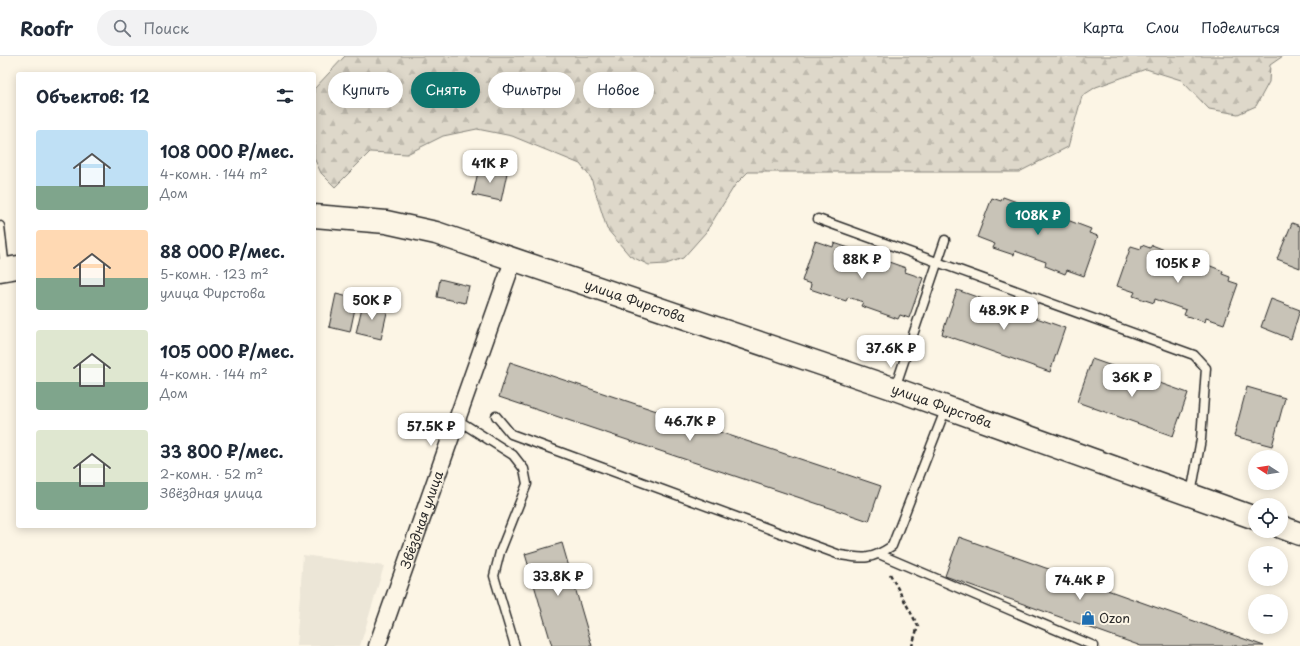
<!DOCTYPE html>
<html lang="ru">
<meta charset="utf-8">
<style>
:root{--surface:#fff;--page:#f2f2f3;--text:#1f2937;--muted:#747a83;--line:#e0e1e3;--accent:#0f766e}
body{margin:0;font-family:"Playpen Sans",sans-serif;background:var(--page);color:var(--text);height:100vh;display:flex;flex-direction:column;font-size:15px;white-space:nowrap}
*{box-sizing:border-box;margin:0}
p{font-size:13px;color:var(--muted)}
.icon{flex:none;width:22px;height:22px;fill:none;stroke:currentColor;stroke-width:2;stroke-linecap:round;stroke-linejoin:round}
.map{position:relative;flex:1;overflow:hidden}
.drawer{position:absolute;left:16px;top:16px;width:300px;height:456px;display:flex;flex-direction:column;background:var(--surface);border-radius:4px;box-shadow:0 2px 10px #0003}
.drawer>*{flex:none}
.hud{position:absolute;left:328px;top:16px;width:380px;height:36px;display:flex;gap:8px}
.needle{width:26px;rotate:282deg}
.fabs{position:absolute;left:1248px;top:394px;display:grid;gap:8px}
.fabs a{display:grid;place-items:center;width:40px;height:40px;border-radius:50%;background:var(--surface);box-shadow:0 2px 10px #0003;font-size:20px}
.price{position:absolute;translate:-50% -34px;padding:0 9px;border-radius:8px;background:#fff;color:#222;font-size:13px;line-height:26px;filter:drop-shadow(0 1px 2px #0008)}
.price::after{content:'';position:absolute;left:50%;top:24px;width:12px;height:9px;margin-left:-6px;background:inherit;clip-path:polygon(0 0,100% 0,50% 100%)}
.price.on{background:var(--accent);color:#fff}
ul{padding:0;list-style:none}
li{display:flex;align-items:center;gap:12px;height:100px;padding:0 20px}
li span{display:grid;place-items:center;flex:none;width:112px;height:80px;border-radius:4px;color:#555}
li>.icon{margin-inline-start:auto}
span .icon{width:48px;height:48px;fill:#fffc;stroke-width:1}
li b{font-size:17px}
h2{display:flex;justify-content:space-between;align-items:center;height:48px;padding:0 20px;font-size:17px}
.chip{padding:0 14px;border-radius:18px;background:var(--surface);box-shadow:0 2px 10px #0003;font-size:14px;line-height:36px}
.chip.on{background:var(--accent);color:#fff}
header{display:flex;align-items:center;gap:24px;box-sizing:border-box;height:56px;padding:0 20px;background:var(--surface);border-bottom:1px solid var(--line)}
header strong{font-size:19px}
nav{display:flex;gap:22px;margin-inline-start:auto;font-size:14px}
.search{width:280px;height:36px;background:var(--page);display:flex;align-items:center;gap:10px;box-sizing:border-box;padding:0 14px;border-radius:22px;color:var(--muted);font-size:15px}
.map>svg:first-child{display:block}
</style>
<header>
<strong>Roofr</strong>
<div class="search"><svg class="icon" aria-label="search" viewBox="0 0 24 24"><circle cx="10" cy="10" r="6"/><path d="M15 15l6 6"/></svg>Поиск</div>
<nav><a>Карта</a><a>Слои</a><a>Поделиться</a></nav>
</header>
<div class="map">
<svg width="1300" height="590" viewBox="0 0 1300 590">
<defs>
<pattern id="forest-firs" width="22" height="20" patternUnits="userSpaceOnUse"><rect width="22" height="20" fill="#ded8ca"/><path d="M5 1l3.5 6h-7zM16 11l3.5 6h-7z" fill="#bfbaae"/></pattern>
</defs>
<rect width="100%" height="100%" fill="#fcf5e5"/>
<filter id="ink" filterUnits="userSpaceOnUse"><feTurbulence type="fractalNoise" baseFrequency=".025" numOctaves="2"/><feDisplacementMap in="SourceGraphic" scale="8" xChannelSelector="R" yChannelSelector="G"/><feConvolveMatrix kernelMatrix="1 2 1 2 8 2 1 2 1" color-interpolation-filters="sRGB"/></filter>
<g filter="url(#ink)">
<path fill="#ece6d7" d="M303,499L384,510L360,590H296Z"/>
<path fill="url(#forest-firs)" stroke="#84827a" d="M345,0H1283L1270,9L1269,26L1256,50L1238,58L1209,53L1181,24L1146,13L1096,31L1082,40L1068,91L1019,116H748L735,129L706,176L683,202L666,208L649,209L630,200L607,173L591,122L580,108L512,80L477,73L443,80L407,98L370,96L335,131L321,117L314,102V33Z"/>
<path fill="#c8c3b7" stroke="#2b2b2b" d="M479,111L507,117L501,145L473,139Z
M1003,141L1039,154L1038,158L1052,164L1054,159L1091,173L1089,177L1098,180L1084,220L1067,214L1065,218L1045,210L1046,206L1015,195L1014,199L993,192L995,188L977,181L992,142L1001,145Z
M1292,167L1300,170V212L1277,203Z
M815,185L833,191L834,187L855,194L854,198L884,209L886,205L906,212L905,216L923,222L909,262L900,259L898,263L861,250L863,246L848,241L846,245L810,233L811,228L802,225Z
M1142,189L1150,192L1152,189L1172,197L1171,199L1179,202L1177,206L1192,212L1194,207L1202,210L1203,207L1223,215L1222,218L1230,221L1229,225L1238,228L1224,268L1206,262L1205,266L1184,259L1186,254L1155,243L1154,247L1133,240L1135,236L1117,230L1131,190L1141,193Z
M440,223L469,230L465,247L437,241Z
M957,234L1065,272L1050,316L942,278Z
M336,238L357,243L350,276L329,271Z
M1271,243L1300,254L1291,283L1261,271Z
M363,247L388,252L381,283L356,277Z
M1092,303L1188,337L1173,380L1077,346Z
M510,306L881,430L869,465L499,341Z
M1247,331L1285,342L1272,390L1234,380Z
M959,481L1264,590H1141L945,520Z
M562,487L592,590H552L525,498Z"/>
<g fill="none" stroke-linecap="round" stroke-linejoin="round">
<defs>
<path id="service" d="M818,163L1194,299L1206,312L1201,383L1191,438
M0,170L5,213
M895,332L945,184
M496,360L511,378L840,499C864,503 871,504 892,490L946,352
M456,363L513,399L524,413L527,428L500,496L494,520L515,590
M879,498L1094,590"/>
<g id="minor">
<path id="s1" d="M377,590L514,202"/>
</g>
<g id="secondary">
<path id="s2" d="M314,160L386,166L436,177L895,333L1255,462"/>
<path d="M0,214L18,211"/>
<path d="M1281,471L1300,478"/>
</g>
</defs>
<use href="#service" stroke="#2b2b2b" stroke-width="11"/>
<use href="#minor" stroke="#2b2b2b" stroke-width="19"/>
<use href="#secondary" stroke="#2b2b2b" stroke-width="25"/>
<path stroke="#2b2b2b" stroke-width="2.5" stroke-dasharray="4 3" stroke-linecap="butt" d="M890,518L918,570L912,590"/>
<use href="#service" stroke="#fcf5e5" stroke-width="8"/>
<use href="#minor" stroke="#fcf5e5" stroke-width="16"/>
<use href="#secondary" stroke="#fcf5e5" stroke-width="22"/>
</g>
</g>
<defs>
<symbol id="shop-bare" viewBox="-9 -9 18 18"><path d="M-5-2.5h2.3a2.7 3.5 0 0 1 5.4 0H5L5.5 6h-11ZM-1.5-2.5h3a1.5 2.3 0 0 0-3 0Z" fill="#1f6fb2" stroke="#fcf5e5" stroke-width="2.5" paint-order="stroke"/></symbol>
</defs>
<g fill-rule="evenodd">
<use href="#shop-bare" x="1078" y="552" width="20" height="20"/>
</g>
<g text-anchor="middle" stroke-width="4" stroke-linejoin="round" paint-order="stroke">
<g font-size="13" fill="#2b2b2b" stroke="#fcf5e5">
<text dy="5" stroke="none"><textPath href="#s2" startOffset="334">улица Фирстова</textPath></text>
<text dy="5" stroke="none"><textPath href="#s2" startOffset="658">улица Фирстова</textPath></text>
<text dy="5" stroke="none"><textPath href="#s1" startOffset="134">Звёздная улица</textPath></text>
</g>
<g font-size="13" fill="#2b2b2b" stroke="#fcf5e5" text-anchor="start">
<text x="1099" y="567">Ozon</text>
</g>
</g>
</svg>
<div class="fabs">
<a><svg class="needle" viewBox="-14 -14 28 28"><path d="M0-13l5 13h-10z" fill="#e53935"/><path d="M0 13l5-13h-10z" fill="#747a83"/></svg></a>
<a><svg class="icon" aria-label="locate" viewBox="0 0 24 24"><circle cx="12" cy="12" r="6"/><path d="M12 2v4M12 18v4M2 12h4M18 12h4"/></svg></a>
<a>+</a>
<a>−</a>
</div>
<b class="price" style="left:490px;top:128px">41K ₽</b>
<b class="price on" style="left:1038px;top:180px">108K ₽</b>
<b class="price" style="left:862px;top:224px">88K ₽</b>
<b class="price" style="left:1178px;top:228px">105K ₽</b>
<b class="price" style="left:372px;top:265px">50K ₽</b>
<b class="price" style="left:1004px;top:275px">48.9K ₽</b>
<b class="price" style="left:891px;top:313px">37.6K ₽</b>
<b class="price" style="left:1132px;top:342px">36K ₽</b>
<b class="price" style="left:690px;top:386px">46.7K ₽</b>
<b class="price" style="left:431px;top:391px">57.5K ₽</b>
<b class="price" style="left:558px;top:541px">33.8K ₽</b>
<b class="price" style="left:1080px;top:545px">74.4K ₽</b>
<div class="hud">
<a class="chip">Купить</a>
<a class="chip on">Снять</a>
<a class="chip">Фильтры</a>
<a class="chip">Новое</a>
</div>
<section class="drawer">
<h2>Объектов: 12<svg class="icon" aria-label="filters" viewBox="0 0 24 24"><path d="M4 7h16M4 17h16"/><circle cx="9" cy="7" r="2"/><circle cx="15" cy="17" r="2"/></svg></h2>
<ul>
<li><span style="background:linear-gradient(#bfe0f5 70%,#7fa58c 0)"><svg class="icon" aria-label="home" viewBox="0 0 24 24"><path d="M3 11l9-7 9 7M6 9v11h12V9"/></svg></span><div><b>108 000 ₽/мес.</b><p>4-комн. · 144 m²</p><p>Дом</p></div></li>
<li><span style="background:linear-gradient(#ffd9b3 60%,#7fa58c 0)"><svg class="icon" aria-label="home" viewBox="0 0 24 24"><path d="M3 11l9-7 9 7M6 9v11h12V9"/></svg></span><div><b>88 000 ₽/мес.</b><p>5-комн. · 123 m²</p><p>улица Фирстова</p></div></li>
<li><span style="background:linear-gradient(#dfe7d0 65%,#7fa58c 0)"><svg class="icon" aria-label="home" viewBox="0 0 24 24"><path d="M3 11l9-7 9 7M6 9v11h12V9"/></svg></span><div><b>105 000 ₽/мес.</b><p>4-комн. · 144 m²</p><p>Дом</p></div></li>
<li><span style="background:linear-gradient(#dfe7d0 65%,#7fa58c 0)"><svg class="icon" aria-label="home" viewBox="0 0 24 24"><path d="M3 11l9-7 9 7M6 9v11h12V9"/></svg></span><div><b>33 800 ₽/мес.</b><p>2-комн. · 52 m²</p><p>Звёздная улица</p></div></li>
</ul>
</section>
</div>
